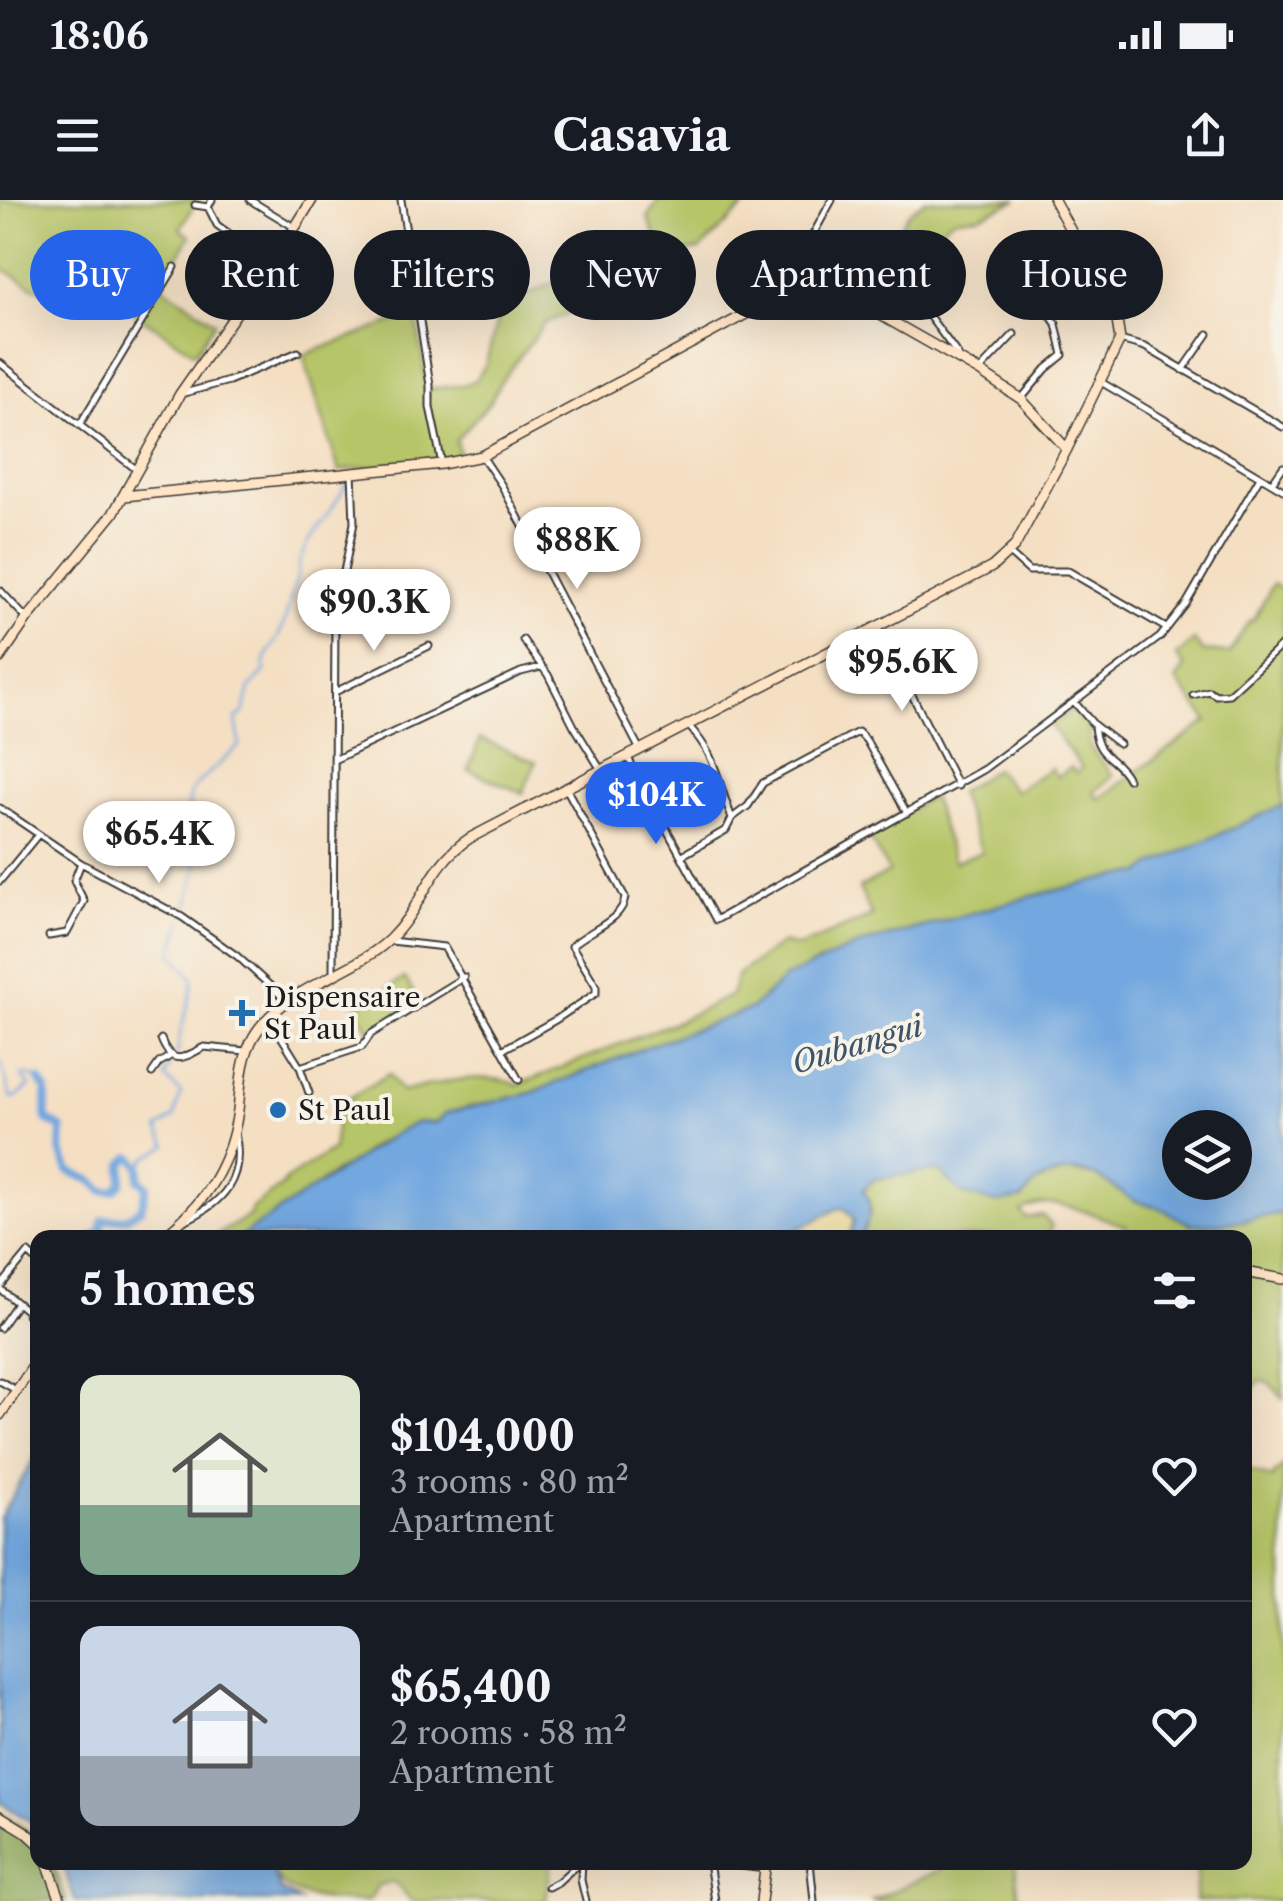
<!DOCTYPE html>
<meta charset="utf-8">
<style>
:root{--surface:#171b24;--page:#20242c;--text:#f1f3f6;--muted:#9ea1a6;--line:#363941;--accent:#2563eb}
body{margin:0;font-family:"Libre Caslon Text",serif;background:var(--page);color:var(--text);height:100vh;display:flex;flex-direction:column;font-size:38px;white-space:nowrap}
*{box-sizing:border-box;margin:0}
p{font-size:32px;color:var(--muted)}
.icon{flex:none;width:55px;height:55px;fill:none;stroke:currentColor;stroke-width:2;stroke-linecap:round;stroke-linejoin:round}
.map{position:relative;flex:1;overflow:hidden}
.sheet{position:absolute;left:30px;top:1030px;width:1222px;height:640px;display:flex;flex-direction:column;background:var(--surface);border-radius:20px;box-shadow:0 10px 40px #0002}
.sheet>*{flex:none}
.guide{position:absolute;left:30px;top:30px;width:1225px;height:90px;display:flex;gap:20px}
.controls{position:absolute;left:1162px;top:910px;display:grid;gap:20px}
.controls a{display:grid;place-items:center;width:90px;height:90px;border-radius:50%;background:var(--surface);box-shadow:0 10px 40px #0002;font-size:50px}
.price{position:absolute;translate:-50% -85px;padding:0 22px;border-radius:35px;background:#fff;color:#222;font-size:32px;line-height:65px;filter:drop-shadow(0 2px 5px #0008)}
.price::after{content:'';position:absolute;left:50%;top:60px;width:30px;height:22px;margin-left:-15px;background:inherit;clip-path:polygon(0 0,100% 0,50% 100%)}
.price.current{background:var(--accent);color:#fff}
ul{padding:0;list-style:none}
li{display:flex;align-items:center;gap:30px;height:250px;padding:0 50px}
li+li{border-top:2px solid var(--line)}
li span{display:grid;place-items:center;flex:none;width:280px;height:200px;border-radius:20px;color:#555}
li>.icon{margin-inline-start:auto}
span .icon{width:120px;height:120px;fill:#fffc;stroke-width:1}
li b{font-size:42px}
h2{display:flex;justify-content:space-between;align-items:center;height:120px;padding:0 50px;font-size:42px}
.pill{padding:0 35px;border-radius:45px;background:var(--surface);box-shadow:0 10px 40px #0002;font-size:35px;line-height:90px}
.pill.current{background:var(--accent);color:#fff}
.status{display:flex;justify-content:space-between;align-items:center;height:70px;padding:0 50px;background:var(--surface);direction:ltr}
.status svg{height:28px;fill:currentColor}
header{display:flex;justify-content:space-between;align-items:center;height:130px;padding:0 50px;background:var(--surface);font-size:45px;font-weight:700}
.map>svg:first-child{display:block}
</style>
<div class="status"><b>18:06</b><svg viewBox="0 0 49 12"><path d="M0 12V9h3v3zM5 12V6h3v6zM10 12V3h3v9zM15 12V0h3v12zM26 1h20v11H26zM47 4h2v5h-2z"/></svg></div>
<header><svg class="icon" aria-label="menu" viewBox="0 0 24 24"><path d="M4 6h16M4 12h16M4 18h16"/></svg>Casavia<svg class="icon" aria-label="share" viewBox="0 0 24 24"><path d="M12 15V3M7 8l5-5 5 5M5 13v7h14v-7"/></svg></header>
<div class="map">
<svg width="1283" height="1701" viewBox="0 0 1283 1701">
<rect width="100%" height="100%" fill="#f7f3e8"/>
<filter id="ink" filterUnits="userSpaceOnUse"><feTurbulence type="fractalNoise" baseFrequency=".01" numOctaves="2"/><feDisplacementMap in="SourceGraphic" scale="20" xChannelSelector="R" yChannelSelector="G"/><feConvolveMatrix kernelMatrix="1 2 1 2 8 2 1 2 1" color-interpolation-filters="sRGB"/></filter>
<filter id="wash" filterUnits="userSpaceOnUse"><feTurbulence type="fractalNoise" baseFrequency=".0048" numOctaves="4" result="noise"/><feDisplacementMap in="SourceGraphic" scale="40" xChannelSelector="R" yChannelSelector="G"/><feGaussianBlur stdDeviation="2.25" result="paint"/><feColorMatrix in="noise" values="0 0 0 0 0 0 0 0 0 0 0 0 0 0 0 0 0 1.4 0 .05"/><feComposite in="paint" operator="in"/></filter>
<g filter="url(#wash)">
<rect width="100%" height="100%" fill="#f4dfc2"/>
<path fill="#b6c568" stroke="#697042" stroke-width="2.5" d="M0,0H197L180,29L190,36L161,85L215,122L195,153L115,100L135,67L102,47L68,97L35,88L0,67Z
M658,0H751L700,50L685,52L652,75L639,91L605,115L589,120L575,111L545,123L500,183L490,202L456,240L460,257L339,271L303,155L416,114L427,189L463,185L476,180L486,164L497,120L524,96L547,86L621,37L626,40L622,63L629,69H634L660,46L648,18Z
M925,0H1017L980,16L957,18L947,23L916,57L903,47C895,23 907,13 925,0Z
M1273,384L1283,390V605L1152,665L1143,673L1117,676L1032,696L858,745L786,777L751,809L651,845L531,893L446,913L436,923H415L369,948L357,960L338,970L249,1034L240,1037L211,1038L249,1016L253,1007L284,984V981L333,949L337,919L333,908L389,874L402,892C436,883 485,870 518,885L682,819L731,795L738,774L782,743L799,747L872,716L859,688L889,672L867,633L932,597L954,662L982,652L958,593L995,569L1015,591L1051,568L1057,577L1071,567L1076,573L1082,568L1050,525L1075,507L1089,524L1090,547L1113,575L1094,592L1099,599L1208,521L1176,480L1185,467L1176,456L1194,441L1203,451L1229,453L1250,420L1253,421Z
M480,539L536,562L523,593L468,570Z
M405,778L420,803L370,832L356,807Z
M931,969L941,971L962,994L997,1003L1036,982L1067,971L1096,976L1135,1001L1158,1007L1190,1024L1236,1022L1283,1013V1198L1270,1184L1260,1181L1245,1199V1038L1123,1037L1126,1026C1095,1017 1051,991 1021,1012L1026,1018L1042,1015L1052,1026L1048,1037L860,1038L871,1011L863,990L874,979Z
M1283,1266V1701H1195L1198,1663L1245,1662V1272L1249,1270L1271,1278Z
M269,1663H551L546,1701H411L394,1682L378,1685L369,1701C329,1701 279,1701 269,1663Z
M943,1663H1015L1019,1701H871L940,1670Z"/>
<path fill="#90aa5c" stroke="#56633c" stroke-width="2.5" d="M0,1613L37,1636L38,1662L52,1663L66,1701H0Z"/>
<path fill="#eeda9e" stroke="#857b5d" stroke-width="2.5" d="M837,1008L845,1009L854,1019L849,1037L783,1038Z"/>
<path fill="#72a7df" stroke="#47627e" stroke-width="2.5" fill-rule="evenodd" d="M1283,605V1013L1222,1024H1190L1158,1007L1135,1001L1096,976L1078,971L1059,973L1036,982L1022,999L997,1003L962,994L939,970L874,979L863,990C876,1004 869,1022 860,1037H850L854,1019L845,1009L839,1008L783,1037H240L399,931L418,922L436,923L446,913L531,893L651,845L751,809L786,777L858,745L1032,696L1117,676L1142,673L1152,665ZM1180,928H1235V982H1180Z
M37,1253V1626L0,1602V1318Z
M62,1663H269L281,1690L300,1701H75Z"/>
<g fill="none" stroke-linecap="round" stroke-linejoin="round">
<path stroke="#72a7df" stroke-width="2.5" d="M185,715L198,665L188,657L198,619L188,609L191,592L196,585L240,545L236,518L244,512L250,488L265,471C263,455 272,449 279,435C287,420 291,394 298,375C296,344 338,309 348,280
M0,861L11,898L17,897L30,886L22,876L28,875L39,880
M140,968L146,958L167,946L158,929L174,917L181,893L165,877L170,862L178,851C178,826 192,804 193,778L172,754L182,721"/>
<path stroke="#72a7df" stroke-width="8" d="M39,880L46,890V920L62,928L61,951L69,971L93,981L103,991H114L122,983L123,964L130,957L134,958L140,968L139,980L147,986L141,1009L127,1018L103,1020L101,1031L91,1038"/>
</g>
</g>
<g filter="url(#ink)">
<g fill="none" stroke-linecap="round" stroke-linejoin="round">
<defs>
<path id="street" d="M212,0L208,7L217,25L265,59L267,66
M250,0L294,27
M401,0L430,185V207L442,264
M195,5L208,7
M903,81C921,106 940,130 958,155
M1101,86L1140,55
M781,93L832,0
M1120,140L1145,147L1283,227
M0,163L137,270
M1183,170L1208,134
M979,171L1014,134
M1101,182L1283,290
M184,193L229,181L298,152
M1021,199L1046,169L1063,155L1056,124L1041,101
M80,224L175,67
M482,256L502,286L639,548
M1272,283L1283,267
M1010,354L1029,371H1068L1166,428
M0,390L27,419
M335,425L363,416
M877,426L958,586
M523,440L548,475L574,526L601,570
M335,492L429,446
M1193,495L1209,491L1216,495L1229,494L1283,444
M1075,503L1094,525L1119,544
M687,524C719,559 715,576 732,618
M1094,525C1096,560 1117,556 1128,579
M628,558L716,720L984,569L1160,437L1186,404L1260,277
M334,560L521,472L541,467
M0,608L81,663L182,717L237,756L286,800
M681,656L726,630L732,618L748,606L763,583L858,532L866,540L907,613
M0,681L37,636
M49,736L67,733L84,701L74,681L81,663
M391,741L444,747L519,880
M333,773L335,415L354,323L352,273
M269,817L300,867L309,893
M161,839C172,868 185,857 204,847L246,851
M504,849L557,819L596,793V786L572,746C588,730 623,721 625,697L566,588
M300,867L362,847L371,834L464,777
M152,873L159,863L172,855
M184,1021C224,1003 245,978 235,933
M0,1087L28,1053L38,1062
M0,1089L38,1120
M27,1114L38,1100
M0,1128L16,1105
M0,1181L16,1190
M582,1662L581,1680L586,1701
M709,1662L715,1701
M710,1662L765,1669
M810,1662L814,1701
M548,1687L558,1682L580,1662"/>
<path id="secondary" d="M124,296L442,264L482,256L798,86L823,87L847,96L979,171L1021,199L1067,249
M0,458L27,419L113,314L180,194L286,42L312,0
M161,1038C204,1006 231,963 238,910C241,884 241,859 254,836C283,787 351,776 390,739C423,707 428,665 470,638L992,367L1015,346L1067,249L1120,140L1116,114L1054,0
M1245,1072L1283,1079
M0,1215L38,1159
M0,1616L26,1632L38,1643
M47,1662L61,1701
M761,1701L766,1662"/>
</defs>
<use href="#street" stroke="#3c3935" stroke-width="9"/>
<use href="#secondary" stroke="#3c3935" stroke-width="12"/>
<use href="#street" stroke="#fff" stroke-width="5"/>
<use href="#secondary" stroke="#ffe4c6" stroke-width="9"/>
</g>
</g>
<g fill="#1f6fb2" stroke="#f7f3e8" stroke-width="4">
<path d="M237 798h10v10h10v10h-10v10h-10v-10h-10v-10h10z"/>
<circle cx="278" cy="910" r="10"/>
</g>
<g text-anchor="middle" stroke-width="8" stroke-linejoin="round" paint-order="stroke">
<g font-size="28" fill="#1c1c1c" stroke="#f7f3e8" text-anchor="start">
<text x="264" y="807">Dispensaire<tspan x="264" dy="32">St Paul</tspan></text>
<text x="298" y="920">St Paul</text>
</g>
<g font-size="30" font-style="italic" fill="#3e546a" stroke="#f7f3e8">
<text transform="translate(857 845) rotate(-17)" y="10">Oubangui</text>
</g>
</g>
</svg>
<div class="controls">
<a><svg class="icon" aria-label="layers" viewBox="0 0 24 24"><path d="M12 4l9 5-9 5-9-5zM3 14l9 5 9-5"/></svg></a>
</div>
<b class="price" style="left:577px;top:392px">$88K</b>
<b class="price" style="left:374px;top:454px">$90.3K</b>
<b class="price" style="left:902px;top:514px">$95.6K</b>
<b class="price current" style="left:656px;top:647px">$104K</b>
<b class="price" style="left:159px;top:686px">$65.4K</b>
<div class="guide">
<a class="pill current">Buy</a>
<a class="pill">Rent</a>
<a class="pill">Filters</a>
<a class="pill">New</a>
<a class="pill">Apartment</a>
<a class="pill">House</a>
</div>
<section class="sheet">
<h2>5 homes<svg class="icon" aria-label="filters" viewBox="0 0 24 24"><path d="M4 7h16M4 17h16"/><circle cx="9" cy="7" r="2"/><circle cx="15" cy="17" r="2"/></svg></h2>
<ul>
<li><span style="background:linear-gradient(#dfe7d0 65%,#7fa58c 0)"><svg class="icon" aria-label="home" viewBox="0 0 24 24"><path d="M3 11l9-7 9 7M6 9v11h12V9"/></svg></span><div><b>$104,000</b><p>3 rooms · 80 m²</p><p>Apartment</p></div><svg class="icon" aria-label="heart" viewBox="0 0 24 24"><path d="M12 20l-8-8c-3-5 5-10 8-4 3-6 11-1 8 4z"/></svg></li>
<li><span style="background:linear-gradient(#c9d6e8 65%,#9aa5b1 0)"><svg class="icon" aria-label="home" viewBox="0 0 24 24"><path d="M3 11l9-7 9 7M6 9v11h12V9"/></svg></span><div><b>$65,400</b><p>2 rooms · 58 m²</p><p>Apartment</p></div><svg class="icon" aria-label="heart" viewBox="0 0 24 24"><path d="M12 20l-8-8c-3-5 5-10 8-4 3-6 11-1 8 4z"/></svg></li>
</ul>
</section>
</div>
